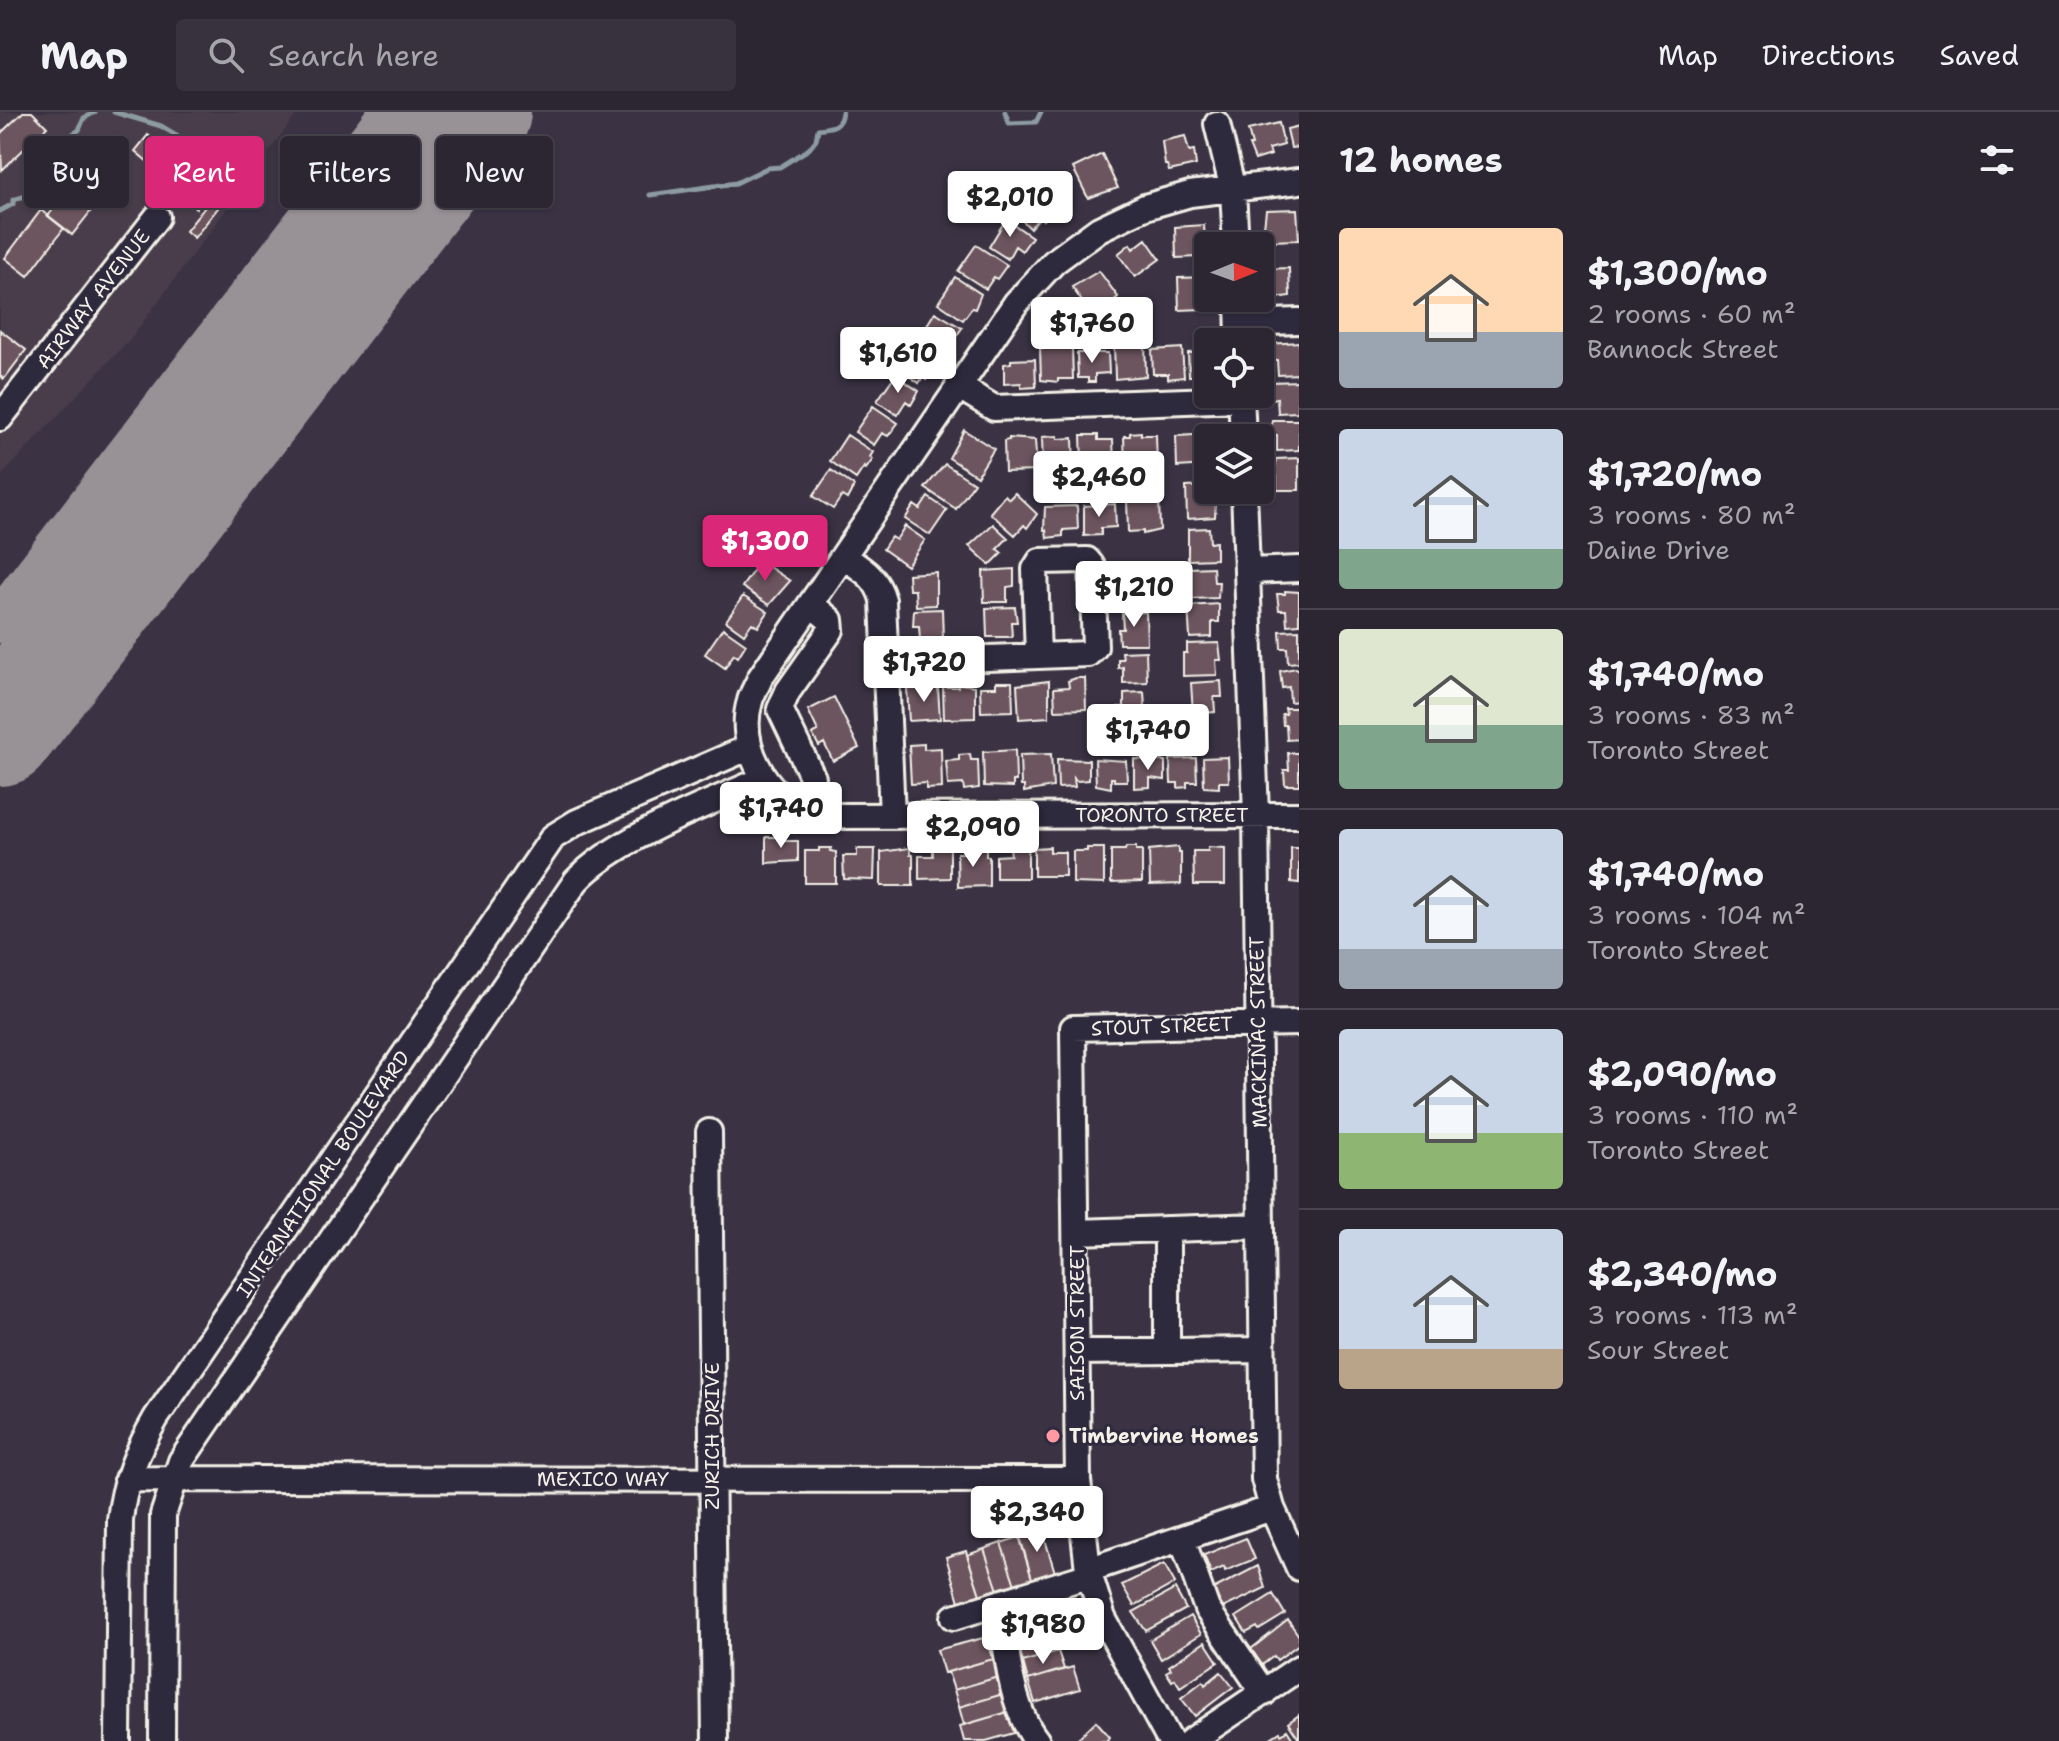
<!DOCTYPE html>
<meta charset="utf-8">
<style>
:root{--surface:#2c2633;--page:#38323f;--text:#f1f3f6;--muted:#a6a5ac;--line:#48434e;--accent:#db2777}
body{margin:0;font-family:"Shantell Sans",sans-serif;background:var(--page);color:var(--text);height:100vh;display:flex;flex-direction:column;font-size:30px;white-space:nowrap}
*{box-sizing:border-box;margin:0}
p{font-size:26px;color:var(--muted)}
.icon{flex:none;width:44px;height:44px;fill:none;stroke:currentColor;stroke-width:2;stroke-linecap:round;stroke-linejoin:round}
.map{position:relative;flex:1;overflow:hidden}
.drawer{display:flex;flex-direction:column;background:var(--surface);width:760px}
.drawer>*{flex:none}
.hud{position:absolute;left:24px;top:24px;width:760px;height:72px;display:flex;gap:16px}
.needle{width:52px;rotate:89deg}
.fabs{position:absolute;left:1194px;top:120px;display:grid;gap:16px}
.fabs a{display:grid;place-items:center;width:80px;height:80px;border-radius:8px;background:var(--surface);box-shadow:0 2px 6px #0004,0 0 0 2px var(--line);font-size:40px}
.price{position:absolute;translate:-50% -68px;padding:0 18px;border-radius:8px;background:#fff;color:#222;font-size:26px;line-height:52px;filter:drop-shadow(0 2px 4px #0008)}
.price::after{content:'';position:absolute;left:50%;top:48px;width:24px;height:18px;margin-left:-12px;background:inherit;clip-path:polygon(0 0,100% 0,50% 100%)}
.price.active{background:var(--accent);color:#fff}
ul{padding:0;list-style:none}
li{display:flex;align-items:center;gap:24px;height:200px;padding:0 40px}
li+li{border-top:2px solid var(--line)}
li span{display:grid;place-items:center;flex:none;width:224px;height:160px;border-radius:8px;color:#555}
li>.icon{margin-inline-start:auto}
span .icon{width:96px;height:96px;fill:#fffc;stroke-width:1}
li b{font-size:34px}
h2{display:flex;justify-content:space-between;align-items:center;height:96px;padding:0 40px;font-size:34px}
.tag{padding:0 28px;border-radius:8px;background:var(--surface);box-shadow:0 2px 6px #0004,0 0 0 2px var(--line);font-size:28px;line-height:72px}
.tag.active{background:var(--accent);color:#fff}
header{display:flex;align-items:center;gap:48px;box-sizing:border-box;height:112px;padding:0 40px;background:var(--surface);border-bottom:2px solid var(--line)}
header strong{font-size:38px}
nav{display:flex;gap:44px;margin-inline-start:auto;font-size:28px}
.search{width:560px;height:72px;background:var(--page);display:flex;align-items:center;gap:20px;box-sizing:border-box;padding:0 28px;border-radius:8px;color:var(--muted);font-size:30px}
main{display:flex;flex:1;min-height:0}
.map>svg:first-child{display:block}
</style>
<header>
<strong>Map</strong>
<div class="search"><svg class="icon" aria-label="search" viewBox="0 0 24 24"><circle cx="10" cy="10" r="6"/><path d="M15 15l6 6"/></svg>Search here</div>
<nav><a>Map</a><a>Directions</a><a>Saved</a></nav>
</header>
<main>
<div class="map">
<svg width="1299" height="1629" viewBox="0 0 1299 1629">
<rect width="100%" height="100%" fill="#3b3344"/>
<filter id="ink" filterUnits="userSpaceOnUse"><feTurbulence type="fractalNoise" baseFrequency=".0125" numOctaves="2"/><feDisplacementMap in="SourceGraphic" scale="16" xChannelSelector="R" yChannelSelector="G"/><feConvolveMatrix kernelMatrix="1 2 1 2 8 2 1 2 1" color-interpolation-filters="sRGB"/></filter>
<g filter="url(#ink)">
<path fill="#4a3d4c" d="M0,0H298L131,226L0,365Z"/>
<g fill="none" stroke-linecap="round" stroke-linejoin="round">
<path stroke="#8d9ba2" stroke-width="5" d="M114,0L161,14L218,48
M1005,0L1009,11L1036,10L1041,0
M650,83L736,71L767,56L780,55L809,37L816,28L818,17C831,15 840,16 842,0
M0,99L13,92V88L23,85L36,70L44,69L46,60L54,50L52,44L62,29L79,18L84,6L95,0"/>
<path stroke="#989296" stroke-width="44" d="M0,509L392,0"/>
<path stroke="#989296" stroke-width="108" d="M0,620L477,0"/>
</g>
<path fill="#6d555f" stroke="#f4f1e8" stroke-width="2" d="M23,0H32L47,15L2,58L0,22Z
M1279,11L1284,33L1269,37L1271,43L1255,48L1249,33H1252L1248,18Z
M1299,14V35L1291,36L1287,17Z
M148,23L174,43L160,60L135,39Z
M1185,24L1189,39L1194,38L1196,53L1169,59L1167,53H1165L1162,29Z
M167,27L199,52L194,58L162,33Z
M107,28L131,48L72,123L48,104Z
M1102,42L1118,76L1088,86L1073,56Z
M213,56L221,62L196,96L188,90Z
M1031,72L1054,95L1043,108L1040,105L1030,116L1006,93L1020,75L1024,79Z
M213,85L221,92L194,126L186,119Z
M1297,97L1299,128L1269,129V115H1264L1266,98Z
M41,98L64,116L28,164L5,146Z
M1006,107L1032,125L1022,139L1015,134L1008,147L989,135Z
M1204,113L1205,130H1197L1198,145L1176,146L1175,115Z
M1146,127L1160,147L1135,165L1118,142L1130,132L1133,137Z
M976,133L1007,153L997,167L994,165L986,177L958,159Z
M1289,156L1290,184L1275,186V181L1265,182L1264,157Z
M1099,159L1118,185L1101,201L1097,196L1090,201L1072,175Z
M955,165L981,182L975,197L972,196L963,208L938,191Z
M1207,165L1208,180L1203,181V197L1179,198L1178,166Z
M935,200L962,216L952,230L945,226L938,238L919,226Z
M0,218L26,238L4,267L0,264Z
M1145,229L1146,264L1115,267L1114,230Z
M1299,230V262L1278,263L1277,248H1270L1269,232Z
M917,231L937,245L928,258L932,260L926,268L923,265L919,271L899,257Z
M1072,235L1073,267H1058V270L1041,268L1040,236Z
M1182,236L1184,265L1168,267V262H1153L1152,238Z
M1208,240V264H1204V268H1196L1195,264H1189L1188,241Z
M1077,241H1108L1109,261L1095,262V270H1088V266H1078Z
M1035,247L1036,275L1021,276V271L1004,272V252L1011,251V248Z
M895,263L919,279L911,293L906,289L897,303L877,289Z
M1299,269L1298,300L1278,301L1277,286L1271,287V270Z
M873,294L898,311L888,324L882,321L874,333L855,320Z
M1272,308H1299V338L1277,339V323H1271Z
M964,318L994,337L977,364L949,346Z
M1141,320V323H1156L1157,355L1125,356L1124,324H1130V321Z
M1212,322V326H1208V353L1177,355L1176,324Z
M847,323L873,340L870,345L873,347L866,357L864,355L856,367L830,349Z
M1081,323H1098V328H1113L1114,349L1082,352Z
M1058,324V327L1073,326L1074,359L1052,362V356H1043L1042,325Z
M1009,326L1035,328L1037,359L1005,360L1004,329L1009,328Z
M1299,346V378H1277V364H1273V353H1276V347Z
M945,352L974,371L956,397L925,376Z
M831,358L854,374L847,387L842,384L833,397L813,384Z
M1208,374L1211,390H1216L1215,405L1187,407L1186,375Z
M1015,381L1037,402L1027,416L1024,413L1015,423L990,401L1005,383L1009,387Z
M928,385L947,398L930,423L905,407L914,393L920,397Z
M1159,387L1160,418L1143,422V419L1128,420L1127,388Z
M1115,392L1116,415L1101,416V423L1084,424V394Z
M1077,394L1078,417L1063,418V424L1047,426L1046,418H1044L1045,395Z
M993,412L1008,426L997,437L1002,441L990,453L969,434Z
M905,414L925,428L907,454L883,437L891,425L896,428Z
M1209,416L1210,431L1216,430V447L1188,448V417Z
M760,449L790,469L769,493L742,475Z
M1213,455L1214,470H1219L1218,486L1190,487L1189,456Z
M1014,457V474L1007,475V490H984L983,459Z
M936,460V493L916,494L915,478H909L908,462Z
M1154,462L1156,485H1150L1151,494L1118,495L1117,478H1121V463Z
M1285,479L1299,480V512L1287,513L1286,498H1279L1277,482H1285Z
M743,484L768,500L758,515L752,511L744,522L726,509Z
M1219,492V510H1212V525L1190,526L1188,494Z
M1015,495L1017,510H1011L1012,525H987L986,496Z
M942,497L943,527L920,528L919,514H913L914,498Z
M1146,500L1147,532H1119L1118,517H1123L1122,501Z
M723,516L746,532L738,545L734,542L725,556L705,542Z
M1299,518V550L1288,551L1287,536H1281L1280,519Z
M1219,531L1221,548H1216L1217,563L1183,564V541H1187V532Z
M1146,539L1147,570L1123,571V555L1118,556V547H1123L1122,540Z
M1296,556L1299,558V589L1290,590L1289,575L1282,576L1280,559Z
M1076,566H1085L1086,597L1055,598L1054,576L1069,575L1068,569Z
M1049,569V605L1019,607L1017,573Z
M1221,569L1222,585H1214L1215,600L1193,602L1191,571Z
M996,570H1012L1013,599L981,600L980,575H996Z
M958,572L975,574V606L944,607L943,575H958Z
M921,573H932V576H938L940,607L909,609L907,577L921,576Z
M1144,580L1146,611L1119,612L1118,595H1124V581Z
M834,585L859,636L833,649L824,631L819,634L812,622L818,619L808,598Z
M1285,596H1299V627L1287,628L1286,613H1283L1282,602H1286Z
M924,632V637L941,636L942,676L926,677V671L911,672L909,633Z
M1015,638L1016,669H1013V675L984,674L983,640Z
M1288,641H1299V673H1285L1284,658H1289Z
M970,642L971,648H978L979,676L964,678L963,672L948,673L946,649L959,648V643Z
M1051,642L1053,675L1024,680V674H1021L1020,643Z
M1228,645L1229,670H1219V676L1204,675L1203,646Z
M1196,646L1197,670H1187V675L1178,676V671H1171L1170,647Z
M1057,647L1089,648V668L1077,669L1074,666L1075,675L1058,676Z
M1095,647L1126,649L1127,669H1114V666H1111V676L1096,673Z
M1134,647L1165,649V668L1150,666V675L1134,676Z
M776,723H784V729H798V749L766,751V725H776Z
M1028,735V766H996V744L1011,743L1010,736Z
M1050,735V740H1065V764H1034V736Z
M1126,735H1136V738H1142V770L1111,771V738H1125Z
M1178,735V741H1181V772L1150,773L1149,738Z
M1208,735L1225,736V773H1194L1193,739H1208Z
M819,736H831L830,739L836,740V771H805V739H819Z
M910,736V743H913V774H881V740Z
M933,736H950V766L919,767V744H933Z
M971,736H986V744H989V774L958,775L957,741H971Z
M1087,736H1104V772L1073,771V739H1087Z
M1291,736H1299V771L1291,770Z
M857,737H875L874,768L844,767L843,744H857Z
M1041,1414L1056,1464L1033,1470L1018,1421Z
M1020,1425L1033,1470L1016,1476L1001,1431Z
M1246,1426L1255,1447L1225,1459L1224,1455L1211,1461L1204,1443Z
M1001,1431L1016,1476L999,1481L984,1437Z
M984,1437L999,1481L981,1486L967,1443Z
M966,1439L981,1486L960,1493L946,1445Z
M1164,1452L1175,1471L1134,1494L1122,1473Z
M1258,1454L1265,1476L1223,1496L1213,1477Z
M1175,1477L1186,1497L1146,1519L1133,1500Z
M1273,1482L1285,1502L1259,1518L1257,1515L1246,1521L1236,1505Z
M1057,1498L1062,1518L1017,1531L1011,1511Z
M1190,1504L1201,1522L1161,1547L1150,1528Z
M1288,1508L1299,1524V1532L1277,1548L1274,1544L1262,1553L1251,1537Z
M1052,1521L1058,1539L1023,1550L1017,1531Z
M987,1525L993,1547L944,1561L937,1538Z
M1205,1530L1218,1550L1180,1575L1175,1567L1172,1569L1166,1560L1171,1557L1169,1554Z
M1058,1539L1064,1557L1028,1568L1023,1550Z
M993,1547L998,1565L954,1578L948,1560Z
M1073,1555L1080,1577L1035,1591L1028,1568Z
M1221,1560L1233,1575L1195,1604L1181,1586L1203,1569L1205,1573Z
M998,1565L1003,1582L959,1595L954,1578Z
M1003,1582L1008,1600L964,1613L959,1595Z
M1008,1600L1014,1621L986,1629H964L960,1614Z
M1299,1603V1627L1288,1611Z
M1096,1609L1110,1625L1106,1629H1075Z
M1287,1618L1294,1629L1269,1627L1280,1620L1281,1622Z"/>
<g fill="none" stroke-linecap="round" stroke-linejoin="round">
<defs>
<path id="minor" d="M1217,12L1233,78L1236,134
M1299,69L1190,82L1145,95L1099,117L1054,150L1016,191L760,566C757,574 752,581 750,589C737,632 764,681 804,698C813,701 825,702 835,704L1299,703
M1238,186L1239,230
M1239,211L1299,209
M958,274L994,296L1241,287
M1241,282L1243,326
M0,306L157,105
M1244,378L1256,703L1264,1367L1272,1396L1299,1456
M844,445C862,457 877,465 883,488L892,704
M1247,459L1299,457
M886,550L1088,542L1095,535L1092,454L1087,448L1040,449L1035,457L1038,544
M801,696L812,682L813,666L780,597L788,579L831,518L830,508L811,492
M709,1020L715,1629
M1167,1117V1239
M1076,1120L1261,1114
M1077,1240L1262,1238
M127,1367L1078,1368
M1182,1427L1207,1497L1264,1581
M1088,1458L1272,1396
M1001,1491C1005,1532 1010,1596 1037,1629
M954,1505L1090,1463
M118,1629L120,1408C124,1370 137,1339 156,1306L553,725L577,710L750,635
M162,1629L163,1403L181,1349L576,769C616,726 709,691 764,667
M1170,1629L1103,1506L1088,1458L1078,1368L1073,916L1299,911
M1191,1629L1299,1556"/>
</defs>
<use href="#minor" stroke="#f4f1e8" stroke-width="30"/>
<use href="#minor" stroke="#2f2a3d" stroke-width="24"/>
</g>
</g>
<circle fill="#ff9aa2" stroke="#2f2a3d" stroke-width="3" cx="1053" cy="1324" r="8"/>
<g text-anchor="middle" stroke-width="6" stroke-linejoin="round" paint-order="stroke">
<g font-size="20" fill="#f4f1e8" stroke="#2f2a3d">
<text transform="translate(93 187) rotate(-52)" y="7">AIRWAY AVENUE</text>
<text x="1162" y="710">TORONTO STREET</text>
<text transform="translate(1162 914) rotate(-2)" y="7">STOUT STREET</text>
<text transform="translate(1258 920) rotate(-91)" y="7">MACKINAC STREET</text>
<text transform="translate(323 1062) rotate(-56)" y="7">INTERNATIONAL BOULEVARD</text>
<text transform="translate(1077 1211) rotate(-90)" y="7">SAISON STREET</text>
<text transform="translate(712 1324) rotate(-90)" y="7">ZURICH DRIVE</text>
<text x="603" y="1374">MEXICO WAY</text>
</g>
<g font-size="20" font-weight="bold" fill="#f4f1e8" stroke="#2f2a3d" text-anchor="start">
<text x="1069" y="1331">Timbervine Homes</text>
</g>
</g>
</svg>
<div class="fabs">
<a><svg class="needle" viewBox="-14 -14 28 28"><path d="M0-13l5 13h-10z" fill="#e53935"/><path d="M0 13l5-13h-10z" fill="#a6a5ac"/></svg></a>
<a><svg class="icon" aria-label="locate" viewBox="0 0 24 24"><circle cx="12" cy="12" r="6"/><path d="M12 2v4M12 18v4M2 12h4M18 12h4"/></svg></a>
<a><svg class="icon" aria-label="layers" viewBox="0 0 24 24"><path d="M12 4l9 5-9 5-9-5zM3 14l9 5 9-5"/></svg></a>
</div>
<b class="price" style="left:1010px;top:127px">$2,010</b>
<b class="price" style="left:1092px;top:253px">$1,760</b>
<b class="price" style="left:898px;top:283px">$1,610</b>
<b class="price" style="left:1099px;top:407px">$2,460</b>
<b class="price active" style="left:765px;top:471px">$1,300</b>
<b class="price" style="left:1134px;top:517px">$1,210</b>
<b class="price" style="left:924px;top:592px">$1,720</b>
<b class="price" style="left:1148px;top:660px">$1,740</b>
<b class="price" style="left:781px;top:738px">$1,740</b>
<b class="price" style="left:973px;top:757px">$2,090</b>
<b class="price" style="left:1037px;top:1442px">$2,340</b>
<b class="price" style="left:1043px;top:1554px">$1,980</b>
<div class="hud">
<a class="tag">Buy</a>
<a class="tag active">Rent</a>
<a class="tag">Filters</a>
<a class="tag">New</a>
</div>
</div>
<section class="drawer">
<h2>12 homes<svg class="icon" aria-label="filters" viewBox="0 0 24 24"><path d="M4 7h16M4 17h16"/><circle cx="9" cy="7" r="2"/><circle cx="15" cy="17" r="2"/></svg></h2>
<ul>
<li><span style="background:linear-gradient(#ffd9b3 65%,#9aa5b1 0)"><svg class="icon" aria-label="home" viewBox="0 0 24 24"><path d="M3 11l9-7 9 7M6 9v11h12V9"/></svg></span><div><b>$1,300/mo</b><p>2 rooms · 60 m²</p><p>Bannock Street</p></div></li>
<li><span style="background:linear-gradient(#c9d6e8 75%,#7fa58c 0)"><svg class="icon" aria-label="home" viewBox="0 0 24 24"><path d="M3 11l9-7 9 7M6 9v11h12V9"/></svg></span><div><b>$1,720/mo</b><p>3 rooms · 80 m²</p><p>Daine Drive</p></div></li>
<li><span style="background:linear-gradient(#dfe7d0 60%,#7fa58c 0)"><svg class="icon" aria-label="home" viewBox="0 0 24 24"><path d="M3 11l9-7 9 7M6 9v11h12V9"/></svg></span><div><b>$1,740/mo</b><p>3 rooms · 83 m²</p><p>Toronto Street</p></div></li>
<li><span style="background:linear-gradient(#c9d6e8 75%,#9aa5b1 0)"><svg class="icon" aria-label="home" viewBox="0 0 24 24"><path d="M3 11l9-7 9 7M6 9v11h12V9"/></svg></span><div><b>$1,740/mo</b><p>3 rooms · 104 m²</p><p>Toronto Street</p></div></li>
<li><span style="background:linear-gradient(#c9d6e8 65%,#8fb573 0)"><svg class="icon" aria-label="home" viewBox="0 0 24 24"><path d="M3 11l9-7 9 7M6 9v11h12V9"/></svg></span><div><b>$2,090/mo</b><p>3 rooms · 110 m²</p><p>Toronto Street</p></div></li>
<li><span style="background:linear-gradient(#c9d6e8 75%,#b9a48a 0)"><svg class="icon" aria-label="home" viewBox="0 0 24 24"><path d="M3 11l9-7 9 7M6 9v11h12V9"/></svg></span><div><b>$2,340/mo</b><p>3 rooms · 113 m²</p><p>Sour Street</p></div></li>
</ul>
</section>
</main>
